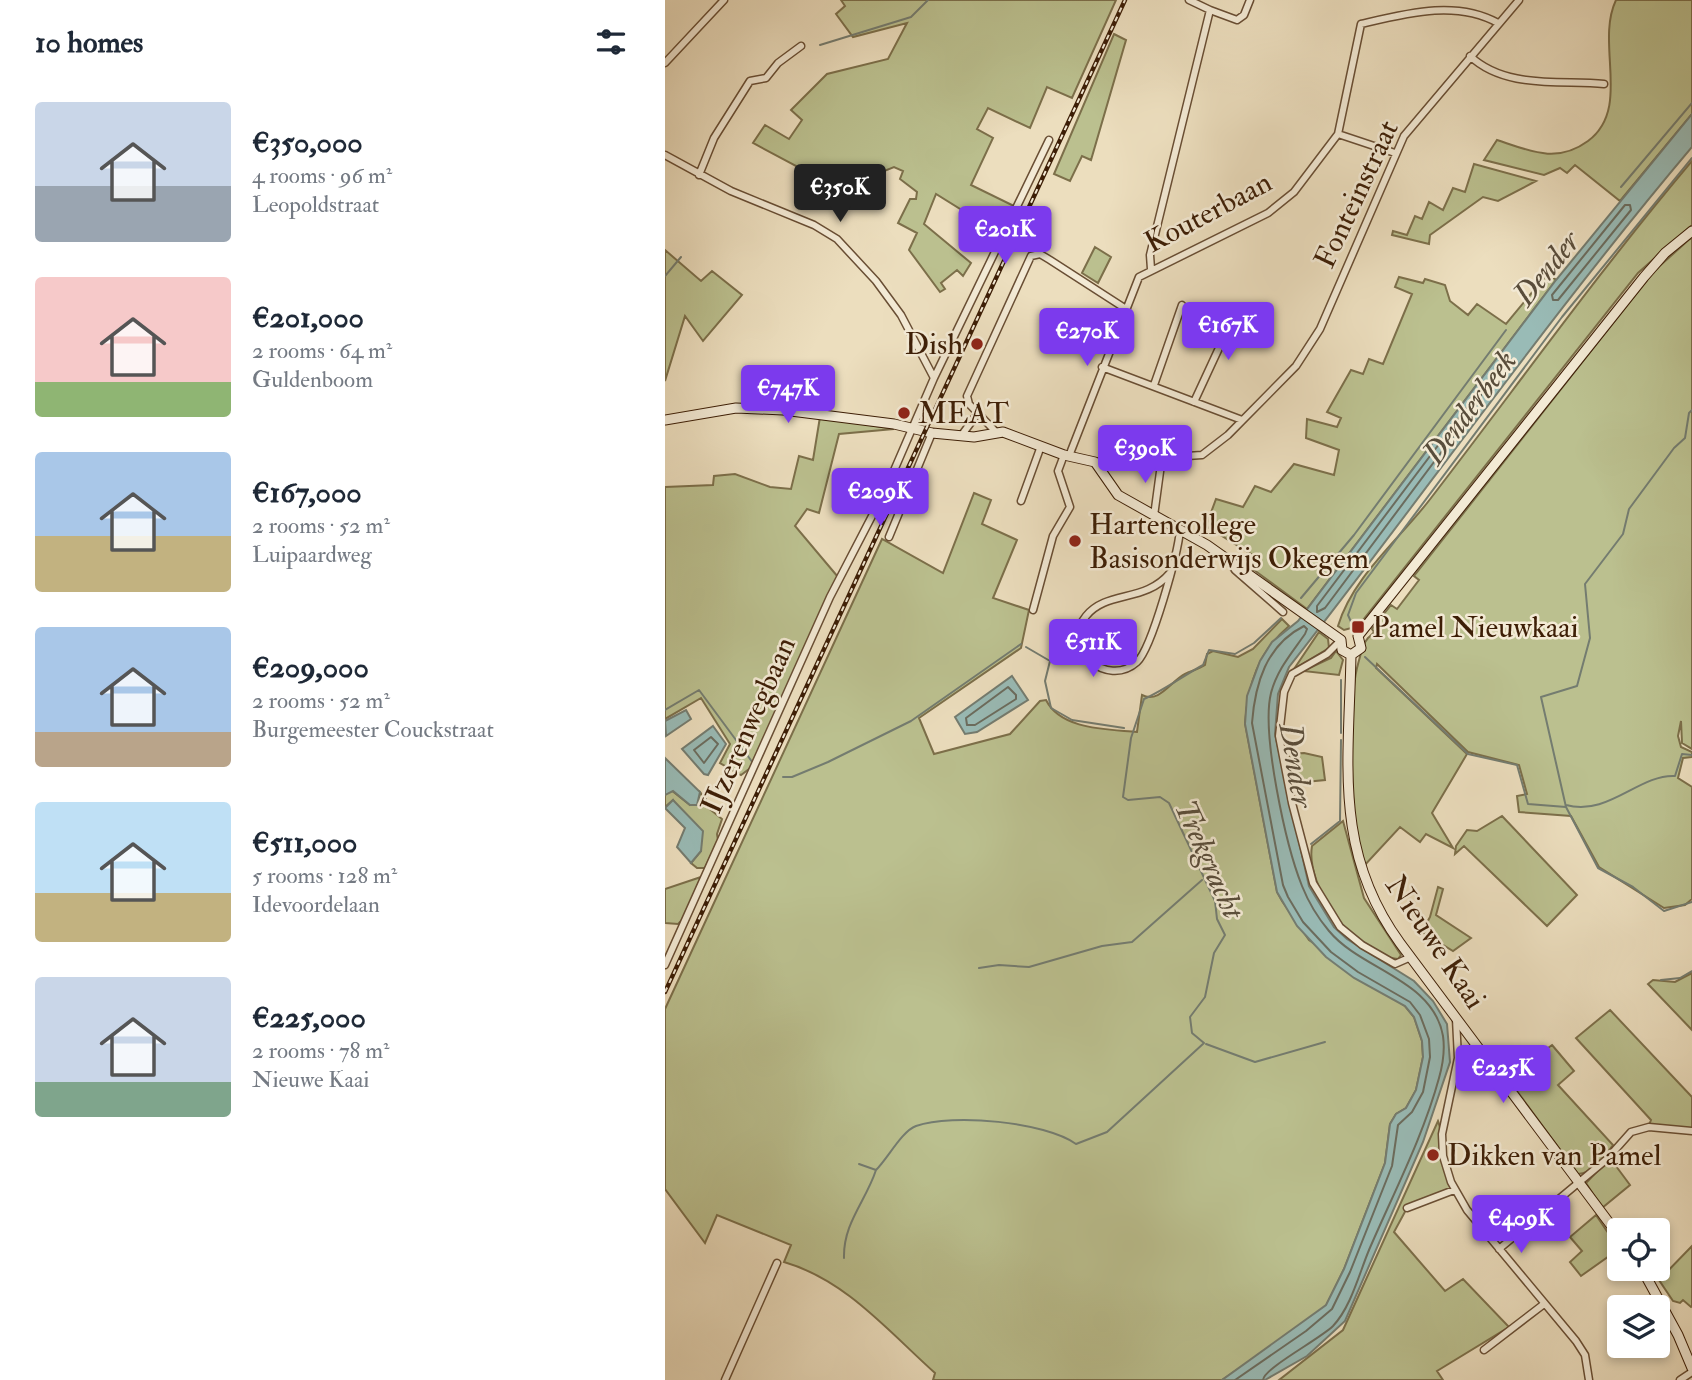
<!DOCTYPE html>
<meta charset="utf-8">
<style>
:root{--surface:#fff;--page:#f6f6f7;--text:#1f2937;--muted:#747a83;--accent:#7c3aed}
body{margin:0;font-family:"IM FELL Double Pica",serif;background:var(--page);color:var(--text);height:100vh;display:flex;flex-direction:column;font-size:26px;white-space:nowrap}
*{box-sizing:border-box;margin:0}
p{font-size:23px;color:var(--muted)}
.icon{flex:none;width:38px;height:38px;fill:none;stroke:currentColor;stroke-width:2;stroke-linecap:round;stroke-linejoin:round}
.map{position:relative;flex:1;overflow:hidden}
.drawer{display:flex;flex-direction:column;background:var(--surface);width:665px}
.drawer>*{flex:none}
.tools{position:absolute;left:942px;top:1218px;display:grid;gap:14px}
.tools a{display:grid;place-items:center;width:63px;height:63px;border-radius:7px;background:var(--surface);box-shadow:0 4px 10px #0003;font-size:35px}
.price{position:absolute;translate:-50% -60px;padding:0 16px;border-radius:7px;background:var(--accent);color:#fff;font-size:23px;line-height:46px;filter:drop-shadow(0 2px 4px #0008)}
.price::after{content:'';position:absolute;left:50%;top:42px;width:21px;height:16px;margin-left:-10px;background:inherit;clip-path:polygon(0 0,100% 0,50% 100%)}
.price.selected{background:#222;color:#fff}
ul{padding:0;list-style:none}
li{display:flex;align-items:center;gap:21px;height:175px;padding:0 35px}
li span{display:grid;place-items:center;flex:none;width:196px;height:140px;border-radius:7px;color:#555}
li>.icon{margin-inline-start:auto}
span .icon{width:84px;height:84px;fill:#fffc;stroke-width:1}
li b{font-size:30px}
h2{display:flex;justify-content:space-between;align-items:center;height:84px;padding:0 35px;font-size:30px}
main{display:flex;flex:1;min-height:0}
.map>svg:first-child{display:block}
</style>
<main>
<section class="drawer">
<h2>10 homes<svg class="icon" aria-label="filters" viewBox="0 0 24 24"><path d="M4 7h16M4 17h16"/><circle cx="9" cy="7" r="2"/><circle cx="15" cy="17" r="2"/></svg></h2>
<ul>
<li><span style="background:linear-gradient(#c9d6e8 60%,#9aa5b1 0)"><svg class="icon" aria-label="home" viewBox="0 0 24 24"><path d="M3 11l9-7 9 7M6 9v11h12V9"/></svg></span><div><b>€350,000</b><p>4 rooms · 96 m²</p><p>Leopoldstraat</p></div></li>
<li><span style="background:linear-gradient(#f6c9c9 75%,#8fb573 0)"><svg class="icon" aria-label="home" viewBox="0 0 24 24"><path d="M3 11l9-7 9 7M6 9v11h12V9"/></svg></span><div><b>€201,000</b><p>2 rooms · 64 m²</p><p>Guldenboom</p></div></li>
<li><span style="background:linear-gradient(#a9c7e8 60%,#c2b280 0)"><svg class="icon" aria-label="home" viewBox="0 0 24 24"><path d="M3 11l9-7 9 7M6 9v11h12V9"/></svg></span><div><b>€167,000</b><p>2 rooms · 52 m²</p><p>Luipaardweg</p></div></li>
<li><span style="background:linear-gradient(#a9c7e8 75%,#b9a48a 0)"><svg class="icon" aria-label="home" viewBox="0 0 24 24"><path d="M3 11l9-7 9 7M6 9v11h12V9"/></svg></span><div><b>€209,000</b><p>2 rooms · 52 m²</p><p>Burgemeester Couckstraat</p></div></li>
<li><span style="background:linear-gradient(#bfe0f5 65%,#c2b280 0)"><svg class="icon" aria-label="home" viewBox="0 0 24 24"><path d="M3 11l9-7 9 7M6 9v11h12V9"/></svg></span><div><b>€511,000</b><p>5 rooms · 128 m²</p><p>Idevoordelaan</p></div></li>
<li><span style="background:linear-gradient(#c9d6e8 75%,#7fa58c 0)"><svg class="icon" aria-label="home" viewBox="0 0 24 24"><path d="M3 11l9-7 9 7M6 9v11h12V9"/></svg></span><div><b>€225,000</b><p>2 rooms · 78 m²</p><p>Nieuwe Kaai</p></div></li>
</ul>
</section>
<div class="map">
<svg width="1027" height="1380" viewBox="0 0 1027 1380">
<rect width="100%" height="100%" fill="#ecdebe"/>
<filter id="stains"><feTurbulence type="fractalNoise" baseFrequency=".00286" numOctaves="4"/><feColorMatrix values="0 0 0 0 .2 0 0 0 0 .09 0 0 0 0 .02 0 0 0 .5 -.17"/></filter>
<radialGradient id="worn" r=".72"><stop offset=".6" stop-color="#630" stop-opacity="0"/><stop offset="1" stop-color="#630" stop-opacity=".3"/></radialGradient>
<path fill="#bbc08f" stroke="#7c6f4a" stroke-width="2" d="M176,0H451L407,98L382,87L365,128L323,108L312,129L328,138L306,185L351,207L337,235L271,194L259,224L306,263L298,276L292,270L276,283L280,289L275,292L244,250L252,233L233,223L245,199H251L252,192L235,179L238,171L229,167L217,172L210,168L196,194L179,186L176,190L88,143L100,125L124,139L137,120L126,110L162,74L223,59L242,23L188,37L171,14L180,6Z
M951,0H1027V114L955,201L910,165L902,173L895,168L879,175L819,160L832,140C865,151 892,164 923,141C967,108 930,44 951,0Z
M449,34L461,40L426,160L417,156L405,181L389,174Z
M1027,161V225L973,273L698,620L690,627L679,630L673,626C688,576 735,539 766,498C853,385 935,270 1027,161Z
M809,164L871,181L833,201L818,197L765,235L764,244L727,235L728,231L742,235L750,216L757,219L764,202L778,210L788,188L800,192Z
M1027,237V749L1017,743L1016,721L1013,736L1016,747L1027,752V757L1018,758L1013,778L1027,787V899L1020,905L999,908L934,867L906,816L854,812L852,796L862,794L854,765L803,752L712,664L711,668L802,754L767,813L788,848L761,834L755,842L735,827L698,867C686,824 682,712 692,668C694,661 697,644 703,638C705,636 708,634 709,632L707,629L726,605L732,609L754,580L749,576L989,271Z
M430,247L446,257L433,283L417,273Z
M0,250L36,281L47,271L77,295L38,341L20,316L0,381Z
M883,273L891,280L642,609L589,570L594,559L541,526L551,499L578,507L590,486L606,492L629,464L669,475L674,450L641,438L642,419L672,427L676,418L662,412L686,370L698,374L704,359L718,364L747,294L730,287L734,277L758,283L760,279L780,285L785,301L803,315L812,304L841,324Z
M155,417L229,429L174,434L154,513L142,509L130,526L173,577L88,766L76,775L55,763L65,744L36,698L0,719V487L48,485L49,476L70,474L105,487L126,489L134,456L148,460Z
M309,493L326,500L317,524L352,540L328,598L364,610L356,648L254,718L269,754L345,734L375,701L381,700C396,730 442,729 472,732L477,695C494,704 506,681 520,674C526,671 534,669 540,665L542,654L548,651L573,657L588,649L617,619L624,626C593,652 583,685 580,723L612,892L617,901L644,940L740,1006L749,1017L757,1041L758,1057L751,1090L741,1108L731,1114L725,1124L720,1163L679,1269L661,1306L636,1326L557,1380H268L270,1373C223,1331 181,1280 119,1262L126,1245L52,1215L40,1243L0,1189V1009L217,539L278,573Z
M654,632L663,639L664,648L629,669Z
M671,651L678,660L674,675L638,671L666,658Z
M639,753L657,757L660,780L630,783L624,754Z
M6,790L25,805L34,799L35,792L41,799V806L57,819L52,834L53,840L40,868H32L26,863L36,851L8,800L0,807V795Z
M837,816L912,895L882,926L799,846L790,854L791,846L802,830L812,831Z
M678,821L699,898L736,955L733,959C690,956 640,887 647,846Z
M36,877L19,918L13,924L0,923V889Z
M773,887L778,889L771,915L806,938L788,951L757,932L765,917Z
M1027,973V1030L983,984L988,980L1010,982Z
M945,1010L1027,1097V1129L984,1125L986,1120L911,1038Z
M887,1045L909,1071L893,1085L948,1145C939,1157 929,1173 913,1174L849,1087L862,1078L856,1068Z
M773,1121C782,1143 769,1161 789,1190L742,1208L729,1232L780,1291L798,1279L844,1327L772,1371L778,1380H614L678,1330Z
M945,1158L965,1185L937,1208L921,1183Z
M931,1215L954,1249L916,1276L905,1262L917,1251L905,1237Z
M1027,1246V1306L1026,1307L1018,1300L1015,1303L1008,1301L994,1280Z"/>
<path fill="#99bbb6" stroke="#747c70" stroke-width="2" d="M1027,114V147C885,315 759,495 624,667L613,694L610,734L644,886L669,927L682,939L749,981L768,1001L782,1024L785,1062L758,1142L680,1321L642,1356L600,1380H557L661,1305L679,1269L720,1163L725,1124L731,1114L741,1108L751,1090L758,1057L757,1041L749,1017L740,1006L689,978L661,957L632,926L612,892L580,724L582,696L595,661L607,642L633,621L891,280Z
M347,676L363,700L312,732L300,734L290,717Z
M21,710L26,719L1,736L0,721Z
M48,726L61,744L43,775L39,774L17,749Z
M0,758L35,792L32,805H25L8,791L0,795Z
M8,800L38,831L36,851L26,863L12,847L20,828L0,808Z"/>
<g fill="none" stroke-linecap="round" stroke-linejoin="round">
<path stroke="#6b6c5e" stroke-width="2" d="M960,205H965L966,210L893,300H888L887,295Z
M816,394V399L660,608L652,612V606L811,395Z
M343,687L351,695V699L310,725H302L301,718Z
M46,737L53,744L39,763L29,750Z
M570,1380L641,1331L667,1309L685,1272L727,1166L733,1125L747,1112L758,1092L765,1057L764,1039L755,1015L745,1002L693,972L666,952L638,922L623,897L618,885L587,723C590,684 601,645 639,626L642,629L640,634C626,654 612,670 606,693C596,733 621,846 637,886C643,901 653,918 664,931C696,970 768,979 778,1036C780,1050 778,1064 774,1078C758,1137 728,1194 704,1250C694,1274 686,1307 668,1326C655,1339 599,1368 598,1380"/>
<path stroke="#747c70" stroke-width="2" d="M155,45L246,17L263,0
M956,187L1027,103
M0,276L16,257
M636,598L689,535L841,330
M687,624L683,615L691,593L897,317L1027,158
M361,647L385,661L380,681L386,708L407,720L459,728
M700,657L803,754L852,765L863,804L901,807L933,868L968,887L999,911L1027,902
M0,710L34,690L88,763
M676,733V680
M118,777H127L163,762L246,721L356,644
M901,805C943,817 974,774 1010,776L1017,754L1027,755
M901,807L876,697L912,686L925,638L920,584L958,534L964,509L1009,448L1020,438L1024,413L1027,410
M646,844L675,821L676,740
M314,968L334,965L364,967L437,946L467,942L537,880
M996,980L1015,978L1027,971
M541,1044L590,1062L660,1042
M194,1164L211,1170C223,1158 237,1131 251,1126C288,1113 380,1122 411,1144L442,1132L539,1043L527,1033L525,1017L540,997L549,953L560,935L552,919L550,901L504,803L495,797L463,800L458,797L466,738L479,699C499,690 518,676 538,665L544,650L570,654L589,643L616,618
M179,1258C178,1223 201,1201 211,1170"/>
<defs>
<path id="street" d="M524,0L545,10
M805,56C840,89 894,80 939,84
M0,63L59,0
M673,134L730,153
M0,155L66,191L149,225L172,239L211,281L236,315L269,378
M34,175L49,138L85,81L101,78L113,63L136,46
M486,269L485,255L545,10L572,20L579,15L585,0
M437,367L577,420
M489,385L517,305
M529,402L554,348L578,311
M330,431L304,404L302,396L366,256L375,254L385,260L461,309
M296,436L313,413
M404,456L474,277L603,213L629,192L673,134L696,24C743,13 791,0 833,23
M430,462L537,455L563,435L631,366L655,329L739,136L854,0
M356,501L376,446
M489,516L497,457
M224,537L267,433
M565,562L570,570L618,612
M505,573C480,603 442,590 421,616C395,648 442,689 472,662C487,648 513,553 515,530
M368,610L388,536L405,507L393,471L399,455
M676,640L662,654L627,674L619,692L614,736L627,803L648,883L675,927L697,945L730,964L746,957
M0,965L165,597L221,489L269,378L384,140
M791,1019L793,1058L777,1134L778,1156L786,1182L802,1210L911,1341L920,1355L924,1380
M742,1208L789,1190
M834,1249L942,1159L966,1132L984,1127L1027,1131
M819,1350L879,1304
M60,1380L112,1263
M1015,1380L1027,1372"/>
<path id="secondary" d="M0,420L71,408L118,410L229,424L267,433L309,437L338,432L399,455L430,462L453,495L542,545L676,640
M693,636L979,277L1000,253L1027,231
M676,640L677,650L686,655
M686,655C684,762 668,851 735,943L954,1236
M686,655L696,648L693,636
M977,1269L1013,1335L1027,1368"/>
</defs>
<use href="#street" stroke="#694e34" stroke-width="9"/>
<use href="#secondary" stroke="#3d1e06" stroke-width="11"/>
<use href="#street" stroke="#f3ead5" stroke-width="6"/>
<use href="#secondary" stroke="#f3ead5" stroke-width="9"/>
<defs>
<path id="rail" d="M0,992L460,0"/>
</defs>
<use href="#rail" stroke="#3d1e06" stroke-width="4.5"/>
<use href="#rail" stroke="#f3ead5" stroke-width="2" stroke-dasharray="5" stroke-linecap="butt"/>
</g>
<g fill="#8f2418" stroke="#f3ead5" stroke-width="2.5">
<circle cx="312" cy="344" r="7"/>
<circle cx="239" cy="413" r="7"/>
<circle cx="410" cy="541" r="7"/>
<rect x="686" y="620" width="14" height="14" rx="3.5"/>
<circle cx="768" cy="1155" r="7"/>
</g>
<g text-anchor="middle" stroke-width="5" stroke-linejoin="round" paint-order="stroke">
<g font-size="30" fill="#3d1e06" stroke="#f3ead5">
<text transform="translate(691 194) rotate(-65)" y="10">Fonteinstraat</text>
<text transform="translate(543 212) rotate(-28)" y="10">Kouterbaan</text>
<text transform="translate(83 725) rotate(-66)" y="10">IJzerenwegbaan</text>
<text transform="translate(771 942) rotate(56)" y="10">Nieuwe Kaai</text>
</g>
<g font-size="30" fill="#3d1e06" stroke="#f3ead5" text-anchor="start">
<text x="298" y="354" text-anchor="end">Dish</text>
<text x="253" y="423">MEAT</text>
<text x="424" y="534">Hartencollege<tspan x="424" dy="34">Basisonderwijs Okegem</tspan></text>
<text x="707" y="637">Pamel Nieuwkaai</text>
<text x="782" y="1165">Dikken van Pamel</text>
</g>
<g font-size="32" font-style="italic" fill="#594d3b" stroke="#f3ead5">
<text transform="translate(881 268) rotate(-51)" y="11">Dender</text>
<text transform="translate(804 407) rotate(-53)" y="11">Denderbeek</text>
<text transform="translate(632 765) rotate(81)" y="11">Dender</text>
<text transform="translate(545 859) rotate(66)" y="11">Trekgracht</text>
</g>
</g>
<rect width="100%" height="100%" filter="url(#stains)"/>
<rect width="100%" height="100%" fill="url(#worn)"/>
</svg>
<div class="tools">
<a><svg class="icon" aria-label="locate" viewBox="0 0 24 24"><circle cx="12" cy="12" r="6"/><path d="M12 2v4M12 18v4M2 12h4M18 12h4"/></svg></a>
<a><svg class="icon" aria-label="layers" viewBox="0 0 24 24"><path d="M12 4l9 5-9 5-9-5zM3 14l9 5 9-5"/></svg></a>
</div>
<b class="price selected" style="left:175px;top:224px">€350K</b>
<b class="price" style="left:340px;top:266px">€201K</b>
<b class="price" style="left:563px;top:362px">€167K</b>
<b class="price" style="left:422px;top:368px">€270K</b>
<b class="price" style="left:123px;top:425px">€747K</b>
<b class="price" style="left:480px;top:485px">€390K</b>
<b class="price" style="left:215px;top:528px">€209K</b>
<b class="price" style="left:428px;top:679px">€511K</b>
<b class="price" style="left:838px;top:1105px">€225K</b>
<b class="price" style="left:856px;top:1255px">€409K</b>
</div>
</main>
